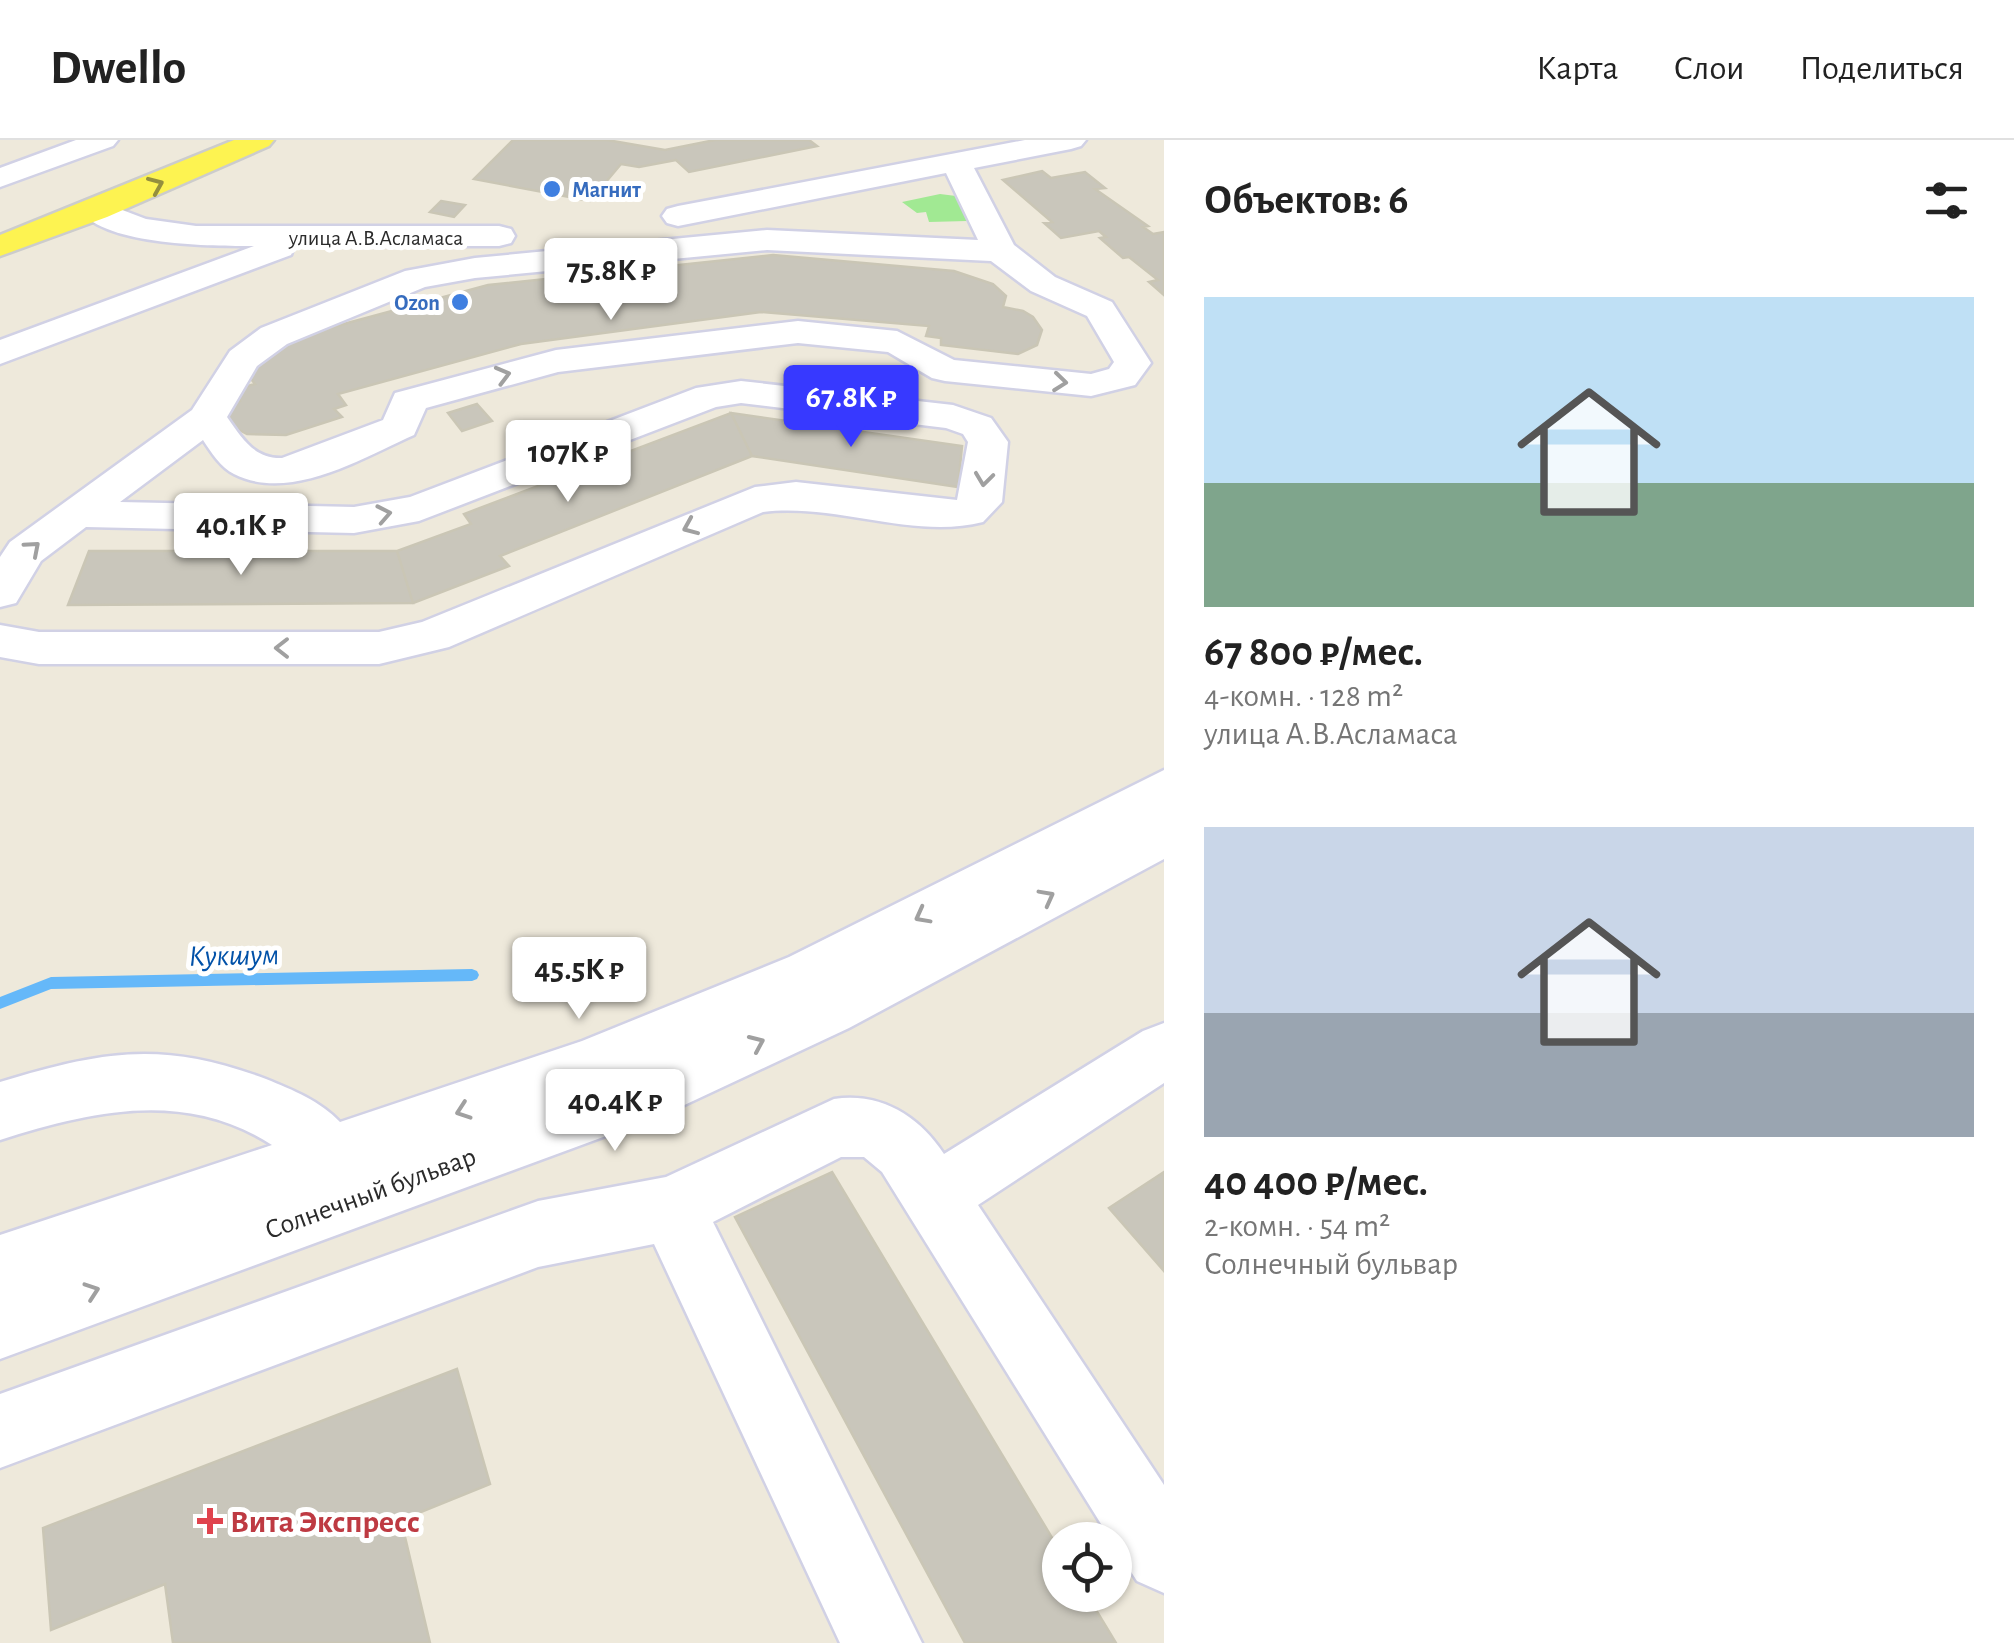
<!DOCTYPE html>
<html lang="ru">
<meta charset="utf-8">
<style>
:root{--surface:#fff;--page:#f2f2f2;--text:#222;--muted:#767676;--line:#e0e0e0;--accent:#3739ff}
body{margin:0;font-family:"Alegreya Sans",sans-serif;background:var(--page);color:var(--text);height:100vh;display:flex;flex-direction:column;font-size:38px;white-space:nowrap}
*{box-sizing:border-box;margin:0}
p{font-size:32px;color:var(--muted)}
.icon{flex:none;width:55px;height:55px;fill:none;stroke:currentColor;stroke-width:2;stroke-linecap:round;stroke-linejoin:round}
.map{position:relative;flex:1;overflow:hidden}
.drawer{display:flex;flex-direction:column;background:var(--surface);width:850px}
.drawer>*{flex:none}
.tools{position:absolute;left:1042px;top:1382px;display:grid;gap:20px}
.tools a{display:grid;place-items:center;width:90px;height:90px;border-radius:50%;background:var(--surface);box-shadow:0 2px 8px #0004;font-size:50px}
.price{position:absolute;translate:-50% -85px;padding:0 22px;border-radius:10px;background:#fff;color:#222;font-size:32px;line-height:65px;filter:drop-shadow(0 2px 5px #0008)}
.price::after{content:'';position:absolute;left:50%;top:60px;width:30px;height:22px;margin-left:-15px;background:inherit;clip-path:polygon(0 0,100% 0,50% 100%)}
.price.on{background:var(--accent);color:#fff}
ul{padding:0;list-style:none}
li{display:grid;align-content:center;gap:20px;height:530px;padding:0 40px}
li span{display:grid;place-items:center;height:310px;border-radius:0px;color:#555}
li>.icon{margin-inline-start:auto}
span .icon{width:180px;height:180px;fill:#fffc;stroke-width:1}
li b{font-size:42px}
h2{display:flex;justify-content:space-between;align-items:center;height:120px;padding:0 40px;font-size:42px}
header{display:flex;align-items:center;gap:60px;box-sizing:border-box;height:140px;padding:0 50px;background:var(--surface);border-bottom:2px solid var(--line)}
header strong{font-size:48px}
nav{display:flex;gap:55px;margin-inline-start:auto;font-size:35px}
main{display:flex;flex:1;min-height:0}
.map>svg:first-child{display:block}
</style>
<header>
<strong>Dwello</strong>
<nav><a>Карта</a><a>Слои</a><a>Поделиться</a></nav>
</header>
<main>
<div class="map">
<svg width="1164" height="1503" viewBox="0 0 1164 1503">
<rect width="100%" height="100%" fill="#eee9db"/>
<path fill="#a1e993" d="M940,54L956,56L967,81L929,82L926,72L917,73L902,62Z"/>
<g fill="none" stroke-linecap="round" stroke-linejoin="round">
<path fill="#65b8f9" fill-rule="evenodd" d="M472,829L477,831L479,835L477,839L472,841L51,849L0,869V857L51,837Z"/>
</g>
<path fill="#c9c6bb" stroke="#cac6b5" stroke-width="2.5" d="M513,0H607L665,10L715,0H809L817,6L689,32L676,20L639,27L621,24L590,61L474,39Z
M1042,31L1051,38L1085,32L1105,48L1095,49L1148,86L1143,87L1153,94L1164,92V155L1149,142L1158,140L1129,117L1123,118L1100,98L1106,97L1099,91L1061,98L1044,83L1052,82L1003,40Z
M441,61L465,65L454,77L430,72Z
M773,115L954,131L993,144L1006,156L1003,167L1023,171L1033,177L1042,190L1037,205L1018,214L941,205V198L926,196L929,186L761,172L521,204L338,254L346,265L334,269L342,277L286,295L247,294L228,284L222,266L240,261L236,249L255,244L244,230L281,201L488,145Z
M477,264L492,281L462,291L448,273Z
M731,273L962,306L958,347L752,316Z
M731,273L752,316L500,416L509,426L413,463L397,411L471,384L464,374Z
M89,411H397L413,463L68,465Z
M832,1032L1060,1411V1455H1087L1116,1503H965L735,1077Z
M1164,1032V1131L1109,1068Z
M457,1229L490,1344L401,1380L430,1503H173L165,1444L51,1490L43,1388Z"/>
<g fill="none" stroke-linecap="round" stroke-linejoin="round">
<defs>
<path id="minor" d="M76,0H118L113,6L0,47V28Z
M1025,0H1086L1081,6L1071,9L974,28L1014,105L1055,137L1112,162L1151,223L1135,245L1091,256L945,241L932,238L888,212L798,203L558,232L426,268L414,295C364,317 290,363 234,334C221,328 211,312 203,300L120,362L354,367L410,357L696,248L741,241L953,265L991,278L1008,302L1002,362L983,382C914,400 836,363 763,372L449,507L379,524H39L0,517V485L39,492H379L422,482L755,347L796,342L957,360L968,302L963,294L946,288L741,263L716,267L419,381L354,393L86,387L41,421L16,463L0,467V417L10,402L192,270L230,211L261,188L405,131L475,118L767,90L978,100L946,33L678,86L667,83L662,76L667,69L678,66ZM767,110L991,121L1031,151L1087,176L1114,222L1109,229L1091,234L954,220L897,191L798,181L556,210L395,253L383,280L282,318C254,319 242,298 227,277L257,226L287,204L425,147L475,138Z
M96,60L146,79L196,86H499L511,89L515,96L511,103L499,106H294L291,115L0,224V200L254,106C214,106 105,106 80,70L85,63Z
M1164,630V719L849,888L663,975L0,1219V1095L272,1005C185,949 92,971 0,1000V942C103,911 162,900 266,939C293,950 320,961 340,982L582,901L789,817Z
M1164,883V943L978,1065L1164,1345V1453L1137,1441L1115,1407V1400H1111L882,1032L864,1017H841L713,1082L922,1503H840L654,1104L538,1127L0,1328V1254L538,1061L666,1037L834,959C881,952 919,976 944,1014L1143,891Z"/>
<path id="major" d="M234,0H274L269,6L107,77L0,116V95Z"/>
</defs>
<use href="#minor" stroke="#d1d1e5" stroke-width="5"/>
<use href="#major" stroke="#ccc" stroke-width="5"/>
<use href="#minor" fill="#fff" fill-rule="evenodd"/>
<use href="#major" fill="#fdf351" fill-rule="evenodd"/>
</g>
<defs><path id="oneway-chevron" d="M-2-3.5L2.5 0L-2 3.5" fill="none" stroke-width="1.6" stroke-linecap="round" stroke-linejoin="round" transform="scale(2.5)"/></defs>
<use stroke="#948f3e" href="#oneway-chevron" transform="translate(156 45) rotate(-23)"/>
<g stroke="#a0a0a0">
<use href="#oneway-chevron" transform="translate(503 235) rotate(-15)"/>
<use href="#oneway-chevron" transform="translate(1060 242) rotate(6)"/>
<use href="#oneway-chevron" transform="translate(984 339) rotate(97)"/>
<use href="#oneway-chevron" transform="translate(384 374) rotate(-11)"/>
<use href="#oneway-chevron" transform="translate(690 387) rotate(157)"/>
<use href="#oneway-chevron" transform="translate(33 408) rotate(-41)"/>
<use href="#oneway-chevron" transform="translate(282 508) rotate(180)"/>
<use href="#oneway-chevron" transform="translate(1047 757) rotate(-28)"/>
<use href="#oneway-chevron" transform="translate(922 776) rotate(152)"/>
<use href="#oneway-chevron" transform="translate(757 903) rotate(-24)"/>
<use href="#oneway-chevron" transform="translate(463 971) rotate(161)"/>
<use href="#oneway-chevron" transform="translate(92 1151) rotate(-19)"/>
</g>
<g fill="#3f7fe0" stroke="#fff" stroke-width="4">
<circle cx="552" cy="49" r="10"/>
<circle cx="460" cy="162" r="10"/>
</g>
<path fill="#e0444e" stroke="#fff" stroke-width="4" d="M205 1366h10v10h10v10h-10v10h-10v-10h-10v-10h10z"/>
<g text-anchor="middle" stroke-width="10" stroke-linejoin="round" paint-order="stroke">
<g font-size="22" font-weight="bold" fill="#366cbe" stroke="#fff" text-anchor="start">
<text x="572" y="57">Магнит</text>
<text x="440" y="170" text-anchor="end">Ozon</text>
</g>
<g font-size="22" fill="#2b2b2b" stroke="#fff">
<text x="376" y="105">улица А.В.Асламаса</text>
</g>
<g font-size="28" fill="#2b2b2b" stroke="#fff">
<text transform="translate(370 1052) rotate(-20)" y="10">Солнечный бульвар</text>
</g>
<g font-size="30" font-style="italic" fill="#0151a8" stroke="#fff">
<text transform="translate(234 815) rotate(-1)" y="10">Кукшум</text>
</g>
<g font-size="32" font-weight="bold" fill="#be3a42" stroke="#fff" text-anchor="start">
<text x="230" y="1392">Вита Экспресс</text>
</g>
</g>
</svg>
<div class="tools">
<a><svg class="icon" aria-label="locate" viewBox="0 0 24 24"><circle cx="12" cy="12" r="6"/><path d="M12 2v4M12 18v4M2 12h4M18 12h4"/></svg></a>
</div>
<b class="price" style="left:611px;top:183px">75.8K ₽</b>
<b class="price on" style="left:851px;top:310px">67.8K ₽</b>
<b class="price" style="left:568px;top:365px">107K ₽</b>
<b class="price" style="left:241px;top:438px">40.1K ₽</b>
<b class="price" style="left:579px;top:882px">45.5K ₽</b>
<b class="price" style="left:615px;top:1014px">40.4K ₽</b>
</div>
<section class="drawer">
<h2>Объектов: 6<svg class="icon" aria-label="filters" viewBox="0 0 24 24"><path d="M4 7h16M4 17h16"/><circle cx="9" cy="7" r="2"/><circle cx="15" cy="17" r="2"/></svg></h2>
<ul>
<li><span style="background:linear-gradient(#bfe0f5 60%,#7fa58c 0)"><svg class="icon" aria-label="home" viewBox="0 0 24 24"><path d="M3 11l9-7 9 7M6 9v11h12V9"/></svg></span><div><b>67 800 ₽/мес.</b><p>4-комн. · 128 m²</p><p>улица А.В.Асламаса</p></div></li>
<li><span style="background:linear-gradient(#c9d6e8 60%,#9aa5b1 0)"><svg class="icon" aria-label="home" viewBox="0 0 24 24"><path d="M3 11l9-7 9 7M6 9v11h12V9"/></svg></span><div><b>40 400 ₽/мес.</b><p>2-комн. · 54 m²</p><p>Солнечный бульвар</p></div></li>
</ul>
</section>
</main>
